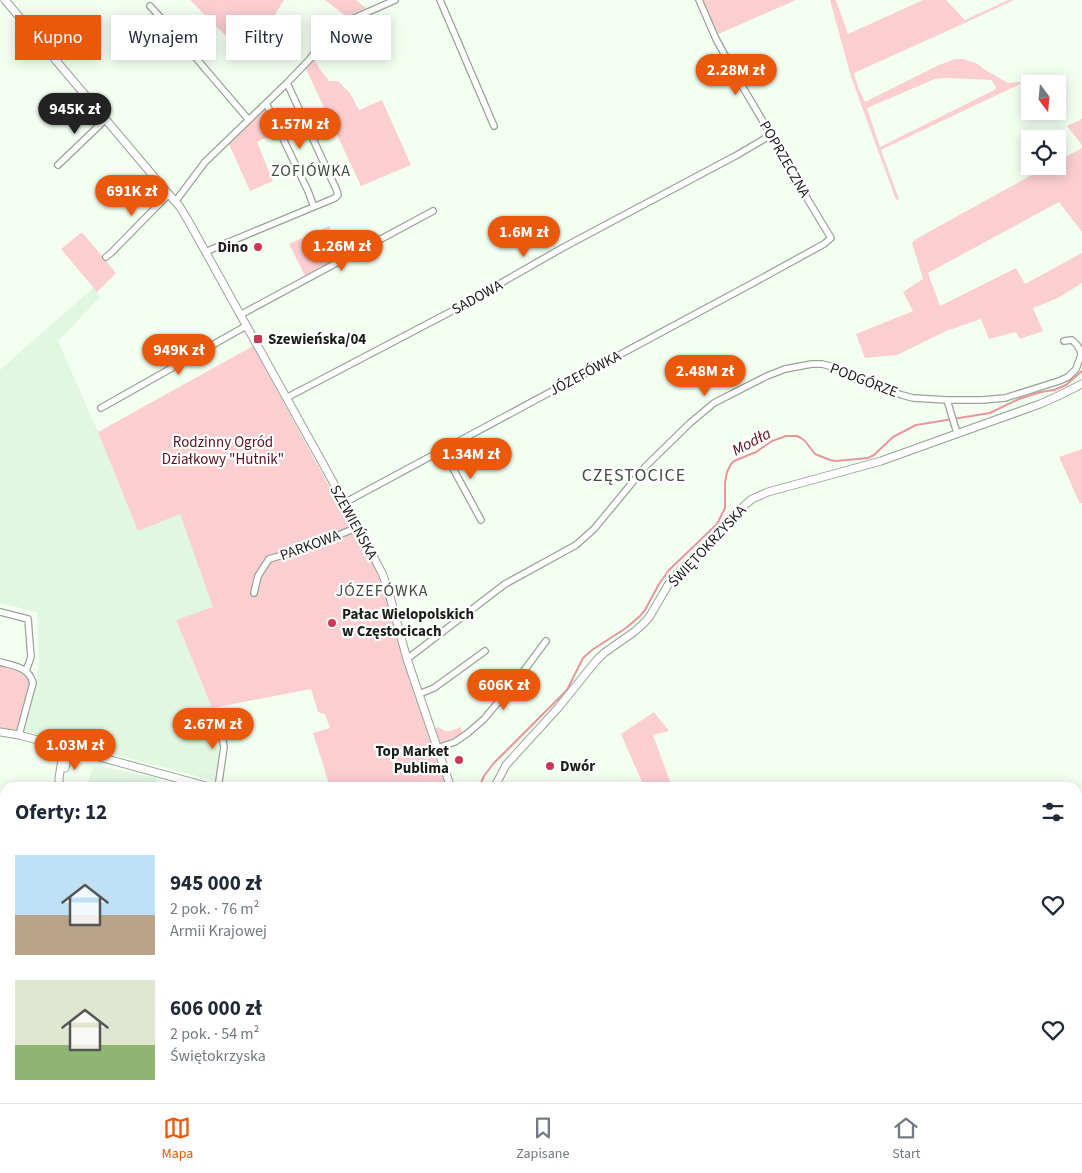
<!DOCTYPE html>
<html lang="pl">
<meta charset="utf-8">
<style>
:root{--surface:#fff;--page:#f6f6f7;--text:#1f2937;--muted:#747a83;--line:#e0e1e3;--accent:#ea580c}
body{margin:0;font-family:"Source Sans 3",sans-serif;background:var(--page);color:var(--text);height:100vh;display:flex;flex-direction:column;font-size:19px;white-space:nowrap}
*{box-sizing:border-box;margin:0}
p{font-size:16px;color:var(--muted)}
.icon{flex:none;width:28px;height:28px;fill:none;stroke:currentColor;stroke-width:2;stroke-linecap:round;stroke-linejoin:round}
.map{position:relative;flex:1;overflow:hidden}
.sheet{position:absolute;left:0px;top:782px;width:1082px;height:321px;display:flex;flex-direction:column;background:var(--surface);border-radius:15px 15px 0 0;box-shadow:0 2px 12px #0003}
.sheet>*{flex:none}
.guide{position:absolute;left:15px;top:15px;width:500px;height:45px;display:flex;gap:10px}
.needle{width:32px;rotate:164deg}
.tools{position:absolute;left:1021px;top:75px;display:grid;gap:10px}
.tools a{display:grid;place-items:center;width:45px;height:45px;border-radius:0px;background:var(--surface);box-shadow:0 2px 12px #0003;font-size:25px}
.price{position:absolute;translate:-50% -42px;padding:0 11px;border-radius:18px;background:var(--accent);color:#fff;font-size:16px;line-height:32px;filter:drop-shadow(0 1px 2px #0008)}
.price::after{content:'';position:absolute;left:50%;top:30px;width:15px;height:11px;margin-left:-8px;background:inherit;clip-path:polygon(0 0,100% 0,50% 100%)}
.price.active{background:#222;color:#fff}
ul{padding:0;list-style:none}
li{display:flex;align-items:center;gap:15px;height:125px;padding:0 15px}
li span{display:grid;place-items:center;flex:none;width:140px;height:100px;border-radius:0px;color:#555}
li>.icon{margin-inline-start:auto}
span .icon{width:60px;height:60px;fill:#fffc;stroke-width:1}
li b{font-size:21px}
h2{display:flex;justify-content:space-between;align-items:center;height:60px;padding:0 15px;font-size:21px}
.pill{padding:0 18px;border-radius:0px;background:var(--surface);box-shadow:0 2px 12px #0003;font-size:18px;line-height:45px}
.pill.active{background:var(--accent);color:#fff}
.tabs{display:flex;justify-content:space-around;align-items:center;height:70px;border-top:1px solid var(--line);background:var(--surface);font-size:14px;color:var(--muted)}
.tabs a{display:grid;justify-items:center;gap:2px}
.tabs .active{color:var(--accent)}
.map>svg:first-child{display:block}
</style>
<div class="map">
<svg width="1082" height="1103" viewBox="0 0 1082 1103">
<rect width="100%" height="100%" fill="#f2fff1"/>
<path fill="#e1f7df" d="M94,287L100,297L58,341L98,432L138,530L180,514L211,599L213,608L176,620L214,714L221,735L222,744L216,781L24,731L36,684L39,660L37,612L0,603V370Z
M93,765L157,778L156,787H87Z
M5,857V1099H174L178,1103H0V858Z"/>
<path fill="#fbced0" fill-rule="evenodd" d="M190,0H284L268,26L262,23L240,50Z
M325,0H356L366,8L347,17Z
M702,0H796L716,35Z
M830,0H836L848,34L923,0H946L965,20L1008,0H1014L967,22L854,73L858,87L865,102L939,65L955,59H963L978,64L982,68L1008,83L1020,82V84L881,150L899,199L896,200L851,77ZM948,78L991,80L995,85L996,89L880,147L867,108L935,79Z
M314,58L319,68L329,81H338L350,93L359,110L382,100L411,165L361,186L305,67Z
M265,106L280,131L257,142L273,181L250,191L228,142Z
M1082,118V145L1067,126L1080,120Z
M1082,148V232L1059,202L928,273L940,306L1016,268L1025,284L1082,253V283L1058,298L1033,308L1043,331L1020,339L1016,332L989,339L981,319L946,331L897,355L865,358L856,334L913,311L903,292L923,279L912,243L916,239L1048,166H1058V161Z
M329,226L343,256L305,276L289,244Z
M82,232L116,273L97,292L61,249Z
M253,346L312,455L352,527L308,546L267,559H269L308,548L358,527L382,573L387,586L407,659L451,787H330L313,733L330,728L325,714L318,712L311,689L212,708L176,620L213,607L180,514L138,531L98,432Z
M1082,449V503L1080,504L1059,457Z
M0,662L21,668L31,678L19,735L0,732Z
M654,712L669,731L653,735L672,787H644L621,734Z
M438,727C448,733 450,732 460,727L463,733L459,736L440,743L435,728Z
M325,1099H546L545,1103H324Z"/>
<path fill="#ea959b" d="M257,1099H295L294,1103H257Z"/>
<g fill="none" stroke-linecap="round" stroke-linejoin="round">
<path stroke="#ea959b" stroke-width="2" d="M479,788L484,776L493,764L564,693L568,688L583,658L592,650L626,628L640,616L645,610L659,584L669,570L717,524L725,508V483L727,472L731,464L734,461L756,452L772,441L786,436H797L801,438L805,441L815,454L830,460L836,461L868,458L874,455L893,437L916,425L990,413L1019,399L1041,392L1054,390L1066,385L1082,371
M609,1099V1103"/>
<defs>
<path id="minor" d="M440,0L494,126
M150,6L172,30L248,119
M266,103L308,191L314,207
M58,165L106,119
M175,202L205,162L287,83L309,60L327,37L337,28L350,20L395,0
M205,252L335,198L338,195L337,191L287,83
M106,257L111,253L169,194
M240,315L433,211
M286,398L452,311L564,247L737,155L771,135
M947,400L957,433
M101,408L246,326
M443,450L481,520
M344,503L753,283L824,244L831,238L802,190L779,145L771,135L738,79L716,39L699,0
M254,593L258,576L269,559L308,548L358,527
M0,612L28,619L31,657L26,671
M407,659L505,584L576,545L594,529L646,466L690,423L714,403L767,376L785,369L812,364H822L833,367L858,380L902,395L913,398L947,400H982L1005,398L1059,381L1068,377L1076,369L1081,355L1080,350L1077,345L1072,340L1064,341
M0,662C14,666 29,667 33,683L19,735
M419,694L434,688L485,651
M437,748L455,742L468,733L484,719L520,676L546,641
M218,788L224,747L218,712
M0,858L5,857"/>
<path id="tertiary" d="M5,0L166,191L180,207L189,222L358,527L382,573L387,586L407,659L451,788
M0,732L19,735L213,788
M65,768L69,749
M59,788V778L64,747
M494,788L506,765L558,708L596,661L604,653L634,632L644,623L650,616L668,585L676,575L746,504L752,499L768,492L881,461L1040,404L1058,396L1082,384
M0,1085L5,1065
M643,1099L646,1103
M555,1103L556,1099"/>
</defs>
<use href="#minor" stroke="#97a595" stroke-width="8"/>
<use href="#tertiary" stroke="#97a595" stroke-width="9"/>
<use href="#minor" stroke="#fff" stroke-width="5.5"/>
<use href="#tertiary" stroke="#fff" stroke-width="7"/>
</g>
<g fill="#c93953" stroke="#fff" stroke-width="2">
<circle cx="258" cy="247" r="5"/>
<rect x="253" y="334" width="10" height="10" rx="2.5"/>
<circle cx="332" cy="623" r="5"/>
<circle cx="459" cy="760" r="5"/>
<circle cx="550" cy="766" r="5"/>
</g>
<g text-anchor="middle" stroke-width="4.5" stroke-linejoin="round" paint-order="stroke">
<g font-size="15" fill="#1a1f19" stroke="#fff">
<text transform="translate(785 159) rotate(60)" y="5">POPRZECZNA</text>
<text transform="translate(477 297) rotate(-29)" y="5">SADOWA</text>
<text transform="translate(585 373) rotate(-28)" y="5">JÓZEFÓWKA</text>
<text transform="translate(864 380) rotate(21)" y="5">PODGÓRZE</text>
<text transform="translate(354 522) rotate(61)" y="5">SZEWIEŃSKA</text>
<text transform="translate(310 545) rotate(-20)" y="5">PARKOWA</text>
<text transform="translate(707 546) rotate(-47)" y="5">ŚWIĘTOKRZYSKA</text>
</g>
<g font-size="15" font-weight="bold" fill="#1a1f19" stroke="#fff" text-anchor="start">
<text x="248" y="252" text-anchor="end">Dino</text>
<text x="268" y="344">Szewieńska/04</text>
<text x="342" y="619">Pałac Wielopolskich<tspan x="342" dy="17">w Częstocicach</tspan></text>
<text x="449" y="756" text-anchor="end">Top Market<tspan x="449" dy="17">Publima</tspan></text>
<text x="560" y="771">Dwór</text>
</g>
<g font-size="15" fill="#5b101f" stroke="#fff">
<text x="223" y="447">Rodzinny Ogród<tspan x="223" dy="17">Działkowy "Hutnik"</tspan></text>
</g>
<g font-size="16" letter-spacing="1" fill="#404d3f" stroke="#fff">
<text x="311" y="176">ZOFIÓWKA</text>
<text x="382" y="596">JÓZEFÓWKA</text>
</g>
<g font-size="16" font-style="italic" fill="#590e1e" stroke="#fff">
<text transform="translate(751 441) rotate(-28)" y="6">Modła</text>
</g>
<g font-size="18" letter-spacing="1" fill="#404d3f" stroke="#fff">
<text x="634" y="481">CZĘSTOCICE</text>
</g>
</g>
</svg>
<div class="tools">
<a><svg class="needle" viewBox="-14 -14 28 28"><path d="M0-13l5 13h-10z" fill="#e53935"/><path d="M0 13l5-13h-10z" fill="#747a83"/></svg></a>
<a><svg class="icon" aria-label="locate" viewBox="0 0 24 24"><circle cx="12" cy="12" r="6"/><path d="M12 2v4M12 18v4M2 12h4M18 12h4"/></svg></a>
</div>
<b class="price" style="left:736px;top:96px">2.28M zł</b>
<b class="price active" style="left:75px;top:135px">945K zł</b>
<b class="price" style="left:300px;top:150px">1.57M zł</b>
<b class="price" style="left:132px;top:217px">691K zł</b>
<b class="price" style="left:524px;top:258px">1.6M zł</b>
<b class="price" style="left:342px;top:272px">1.26M zł</b>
<b class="price" style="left:179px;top:376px">949K zł</b>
<b class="price" style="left:705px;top:397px">2.48M zł</b>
<b class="price" style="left:471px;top:480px">1.34M zł</b>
<b class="price" style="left:504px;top:711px">606K zł</b>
<b class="price" style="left:213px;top:750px">2.67M zł</b>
<b class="price" style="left:75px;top:771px">1.03M zł</b>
<div class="guide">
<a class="pill active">Kupno</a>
<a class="pill">Wynajem</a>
<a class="pill">Filtry</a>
<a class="pill">Nowe</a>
</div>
<section class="sheet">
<h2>Oferty: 12<svg class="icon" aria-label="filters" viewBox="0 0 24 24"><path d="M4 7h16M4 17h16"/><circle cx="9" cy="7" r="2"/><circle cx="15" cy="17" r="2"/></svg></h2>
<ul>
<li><span style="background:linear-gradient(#bfe0f5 60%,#b9a48a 0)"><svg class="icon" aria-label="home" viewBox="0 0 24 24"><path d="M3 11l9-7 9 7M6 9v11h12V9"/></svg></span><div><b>945 000 zł</b><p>2 pok. · 76 m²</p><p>Armii Krajowej</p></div><svg class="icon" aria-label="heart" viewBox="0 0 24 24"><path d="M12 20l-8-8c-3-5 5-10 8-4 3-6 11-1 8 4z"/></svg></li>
<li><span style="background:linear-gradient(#dfe7d0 65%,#8fb573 0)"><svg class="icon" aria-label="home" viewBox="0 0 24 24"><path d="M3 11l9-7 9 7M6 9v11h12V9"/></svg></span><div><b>606 000 zł</b><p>2 pok. · 54 m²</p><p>Świętokrzyska</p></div><svg class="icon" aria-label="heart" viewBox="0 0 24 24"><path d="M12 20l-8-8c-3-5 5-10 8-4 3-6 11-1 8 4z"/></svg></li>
</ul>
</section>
</div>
<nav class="tabs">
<a class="active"><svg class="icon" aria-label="map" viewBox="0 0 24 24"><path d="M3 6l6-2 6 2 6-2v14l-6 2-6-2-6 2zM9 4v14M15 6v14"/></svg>Mapa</a>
<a><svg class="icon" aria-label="saved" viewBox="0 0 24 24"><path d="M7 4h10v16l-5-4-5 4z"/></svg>Zapisane</a>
<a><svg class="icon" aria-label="home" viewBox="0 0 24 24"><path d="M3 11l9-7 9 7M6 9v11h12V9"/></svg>Start</a>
</nav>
